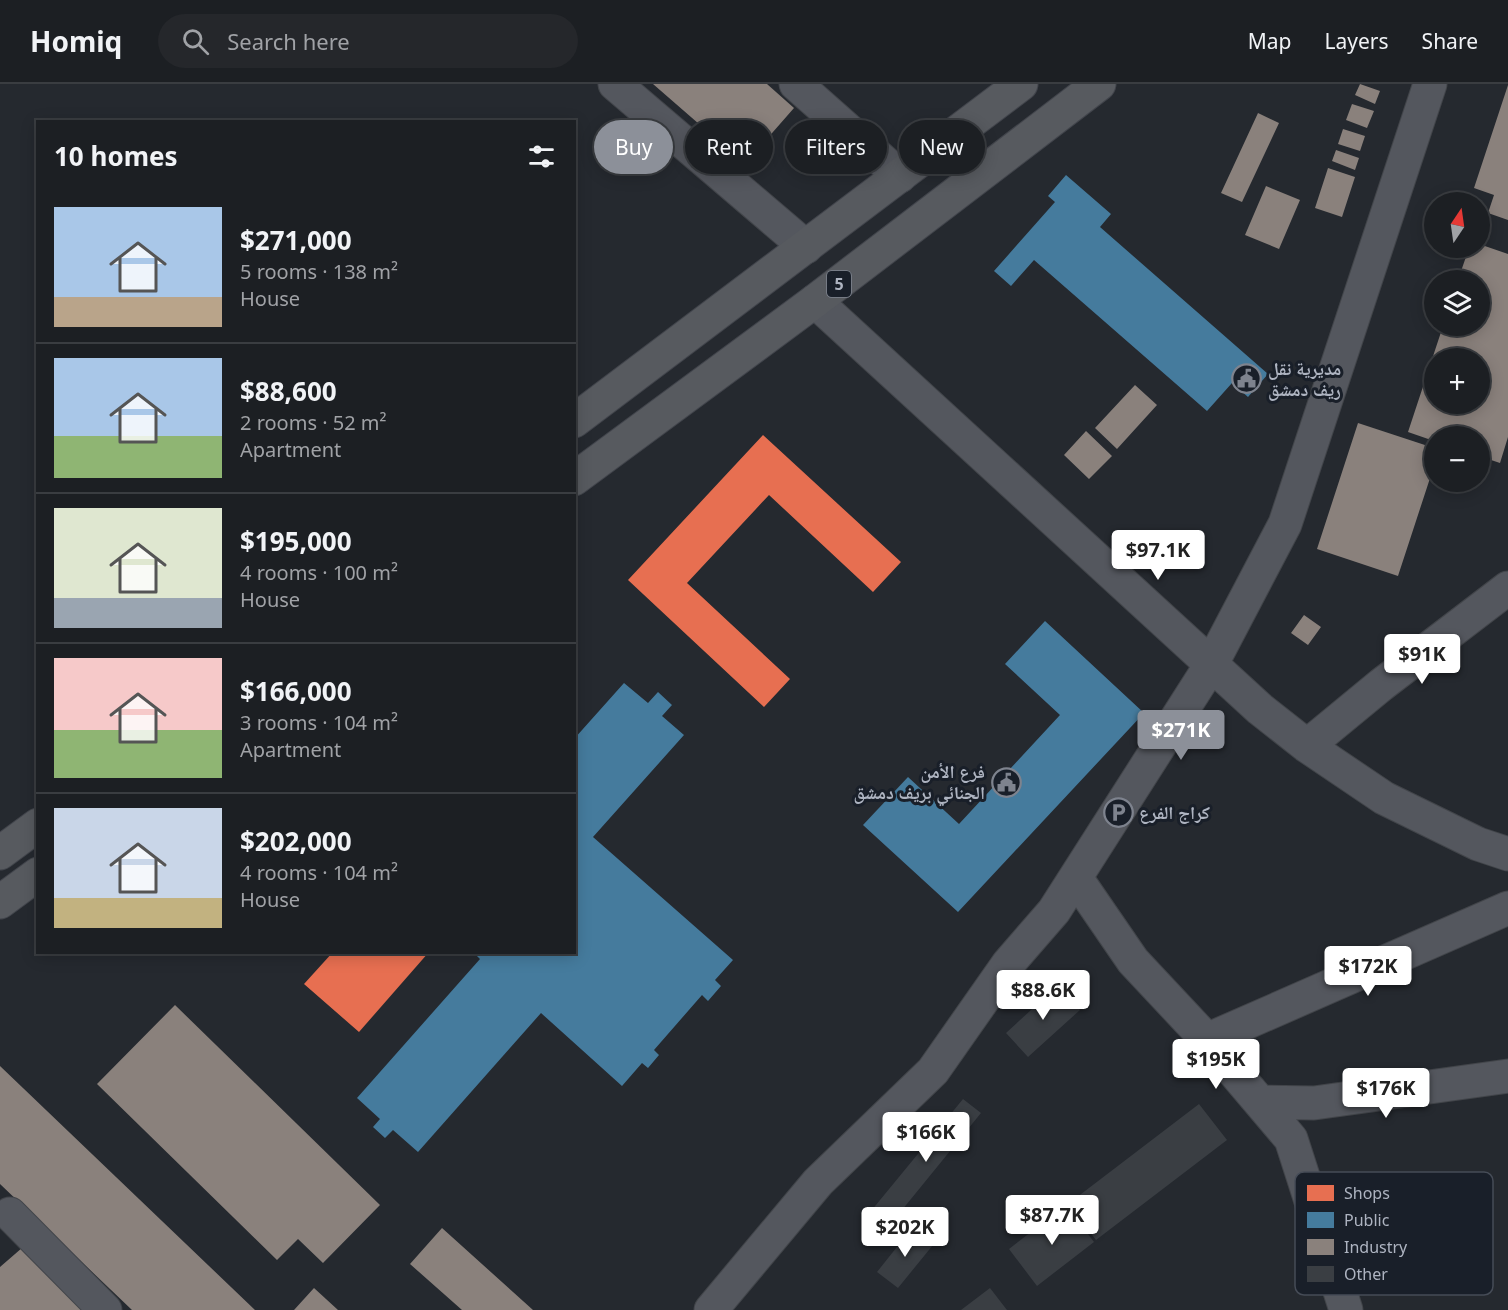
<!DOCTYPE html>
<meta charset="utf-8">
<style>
:root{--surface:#1c1f23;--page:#25272b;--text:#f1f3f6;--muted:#a0a2a6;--line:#3a3d41;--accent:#8c9099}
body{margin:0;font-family:"Noto Sans","Noto Naskh Arabic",sans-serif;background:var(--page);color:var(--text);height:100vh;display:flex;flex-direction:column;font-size:22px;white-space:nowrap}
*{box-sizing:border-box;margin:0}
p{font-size:20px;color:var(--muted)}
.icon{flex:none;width:33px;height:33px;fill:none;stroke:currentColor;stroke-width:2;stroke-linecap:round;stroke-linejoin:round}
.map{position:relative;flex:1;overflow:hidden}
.sheet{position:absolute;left:36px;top:36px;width:540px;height:834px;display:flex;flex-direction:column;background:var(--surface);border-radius:0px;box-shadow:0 3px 15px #0003,0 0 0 2px var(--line)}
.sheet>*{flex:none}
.banner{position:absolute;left:594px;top:36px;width:570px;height:54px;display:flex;gap:12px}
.needle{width:39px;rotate:13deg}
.buttons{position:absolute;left:1424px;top:108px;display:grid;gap:12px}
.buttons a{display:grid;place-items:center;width:66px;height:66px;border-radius:50%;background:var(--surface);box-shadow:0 3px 15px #0003,0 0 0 2px var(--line);font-size:30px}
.price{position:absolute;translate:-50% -51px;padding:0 14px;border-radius:6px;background:#fff;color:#222;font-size:20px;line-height:39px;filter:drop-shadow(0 2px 3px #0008)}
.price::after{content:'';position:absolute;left:50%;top:36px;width:18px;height:14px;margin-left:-9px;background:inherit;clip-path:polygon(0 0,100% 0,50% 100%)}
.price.active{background:var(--accent);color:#fff}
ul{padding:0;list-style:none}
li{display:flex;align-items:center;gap:18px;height:150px;padding:0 18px}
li+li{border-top:2px solid var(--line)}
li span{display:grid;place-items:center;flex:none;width:168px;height:120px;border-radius:0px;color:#555}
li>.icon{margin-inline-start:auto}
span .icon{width:72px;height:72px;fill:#fffc;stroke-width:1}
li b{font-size:26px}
h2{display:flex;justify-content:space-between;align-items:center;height:72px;padding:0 18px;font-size:26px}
.tag{padding:0 21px;border-radius:27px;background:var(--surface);box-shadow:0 3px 15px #0003,0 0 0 2px var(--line);font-size:21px;line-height:54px}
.tag.active{background:var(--accent);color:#fff}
header{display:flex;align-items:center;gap:36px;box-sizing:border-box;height:84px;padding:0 30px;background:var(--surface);border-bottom:2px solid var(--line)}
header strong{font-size:28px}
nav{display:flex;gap:33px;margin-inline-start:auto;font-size:21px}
.search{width:420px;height:54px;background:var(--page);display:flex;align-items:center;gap:15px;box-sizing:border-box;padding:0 21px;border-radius:33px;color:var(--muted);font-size:22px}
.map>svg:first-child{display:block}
</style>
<header>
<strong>Homiq</strong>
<div class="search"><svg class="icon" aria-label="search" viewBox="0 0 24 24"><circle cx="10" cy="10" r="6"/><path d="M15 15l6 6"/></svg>Search here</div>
<nav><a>Map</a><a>Layers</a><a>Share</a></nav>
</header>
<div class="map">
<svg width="1508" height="1226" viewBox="0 0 1508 1226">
<rect width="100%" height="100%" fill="#25292f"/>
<path fill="#e76f51" d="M763,351L901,478L873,508L769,411L687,499L790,595L764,623L628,496Z
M333,868H429L359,948L304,900Z"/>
<path fill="#457b9d" d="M1066,91L1111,130L1100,143L1268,290L1248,313L1232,299L1207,327L1034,176L1011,202L994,187L1055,118L1048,112Z
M1045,537L1144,629L958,828L863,741L908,693L959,740L1060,631L1005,580Z
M624,599L648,619L658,608L672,621L662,632L684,651L593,753L733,876L715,896L721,902L708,917L702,911L654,966L659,971L648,984L642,979L622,1002L541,929L418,1068L393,1046L385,1054L373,1043L380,1035L357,1014L480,875L473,868H574V655Z"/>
<path fill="#8a817c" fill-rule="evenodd" d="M653,0H767L794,24L745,80Z
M1360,0L1380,7L1375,20L1355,11Z
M1508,1V136L1488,129L1494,111L1474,104Z
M1352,20L1374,27L1367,44L1346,36Z
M1258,29L1279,39L1242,118L1221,109Z
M1343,45L1365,52L1360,67L1338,60Z
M1336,66L1359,74L1355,86L1332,77Z
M1328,84L1355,93L1342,133L1315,124Z
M1266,102L1300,116L1279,165L1245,151Z
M1479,160L1508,170V353L1500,379L1479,372V352H1434V357L1408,348L1443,242H1479V196H1458L1469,164H1479ZM1434,274H1479V320H1434Z
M1135,301L1157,321L1117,365L1095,344Z
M1358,339L1434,364V382L1398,492L1317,465Z
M1086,347L1112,372L1089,395L1064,371Z
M1304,531L1321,543L1308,561L1291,549Z
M175,921L380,1121L323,1179L298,1155L277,1176L97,1000Z
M0,982L255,1226H132L0,1100Z
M442,1144L533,1226H462L410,1180Z
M30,1157L91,1226H0V1183Z
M314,1204L338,1226H294Z"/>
<path fill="#3a3e43" d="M1057,902L1080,926L1028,973L1006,949Z
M963,1015L981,1029L889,1142L871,1127Z
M1199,1020L1227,1056L1096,1156L1068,1120Z
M1066,1121L1094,1158L1037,1202L1009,1165Z
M912,1144L933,1161L898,1204L877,1188Z
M990,1204L1007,1226H961Z"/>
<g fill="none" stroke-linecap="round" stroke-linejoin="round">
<defs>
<path id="minor" d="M615,0L806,163
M796,0L900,92
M815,217L1260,625L1307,662L1384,714L1478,760L1508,770
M1307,662L1381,601L1508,504
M1076,794L1133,877L1207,956L1291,1055L1346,1226
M1207,956L1508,824
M1261,1018L1314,1019L1508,992
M10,1130L105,1226
M711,1226L818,1098L933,987L1008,880L1054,827L1211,581L1285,440L1430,0"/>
<path id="major" d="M574,337L1021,0
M574,395L815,217L1099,0
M0,769L38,741
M0,818L38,790"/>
</defs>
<use href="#minor" stroke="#42454a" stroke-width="35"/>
<use href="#major" stroke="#42454c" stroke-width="35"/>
<use href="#minor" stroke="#54575e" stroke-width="33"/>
<use href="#major" stroke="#575a5f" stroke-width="33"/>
</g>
<defs>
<symbol id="civic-ring" viewBox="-11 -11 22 22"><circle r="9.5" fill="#191f29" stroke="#7e838e" stroke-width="1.5"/><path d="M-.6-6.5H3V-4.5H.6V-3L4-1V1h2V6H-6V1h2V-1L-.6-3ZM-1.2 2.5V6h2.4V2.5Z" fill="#7e838e"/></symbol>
<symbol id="parking-ring" viewBox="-11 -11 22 22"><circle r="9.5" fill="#191f29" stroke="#7e838e" stroke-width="1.5"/><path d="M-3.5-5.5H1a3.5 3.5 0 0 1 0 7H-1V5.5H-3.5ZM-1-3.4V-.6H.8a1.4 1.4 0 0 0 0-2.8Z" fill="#7e838e"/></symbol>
</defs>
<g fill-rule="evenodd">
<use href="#civic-ring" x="1230" y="278" width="33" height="33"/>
<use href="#civic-ring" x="990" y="682" width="33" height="33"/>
<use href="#parking-ring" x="1102" y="712" width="33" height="33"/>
</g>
<g text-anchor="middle" stroke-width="6" stroke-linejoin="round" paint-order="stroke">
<rect fill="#191f29" stroke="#818793" stroke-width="1.5" x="827" y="187" width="24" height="26" rx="4.5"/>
<g font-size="16" font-weight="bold" fill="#aeb4c1">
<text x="839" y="206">5</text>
</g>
<g font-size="18" font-weight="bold" fill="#aeb4c1" stroke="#191f29" text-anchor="start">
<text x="1268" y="291">مديرية نقل<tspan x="1268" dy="21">ريف دمشق</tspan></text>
<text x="985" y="694" text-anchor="end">فرع الأمن<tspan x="985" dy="21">الجنائي بريف دمشق</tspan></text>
<text x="1139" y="735">كراج الفرع</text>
</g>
</g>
<rect x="1295" y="1088" width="198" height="123" rx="9" fill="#191f29" stroke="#464c57" stroke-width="1.5"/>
<rect x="1307" y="1101" width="27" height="16" fill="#e76f51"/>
<rect x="1307" y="1128" width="27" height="16" fill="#457b9d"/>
<rect x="1307" y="1155" width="27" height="16" fill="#8a817c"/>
<rect x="1307" y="1182" width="27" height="16" fill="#3a3e43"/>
<g font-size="16" fill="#aeb4c1">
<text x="1344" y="1115">Shops</text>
<text x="1344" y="1142">Public</text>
<text x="1344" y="1169">Industry</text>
<text x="1344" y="1196">Other</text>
</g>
</svg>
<div class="buttons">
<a><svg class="needle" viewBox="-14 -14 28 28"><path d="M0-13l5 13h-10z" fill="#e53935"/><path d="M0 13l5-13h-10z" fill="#a0a2a6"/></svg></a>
<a><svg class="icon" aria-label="layers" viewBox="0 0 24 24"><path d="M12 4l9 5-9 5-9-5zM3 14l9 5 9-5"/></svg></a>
<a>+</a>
<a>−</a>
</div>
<b class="price" style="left:1158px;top:497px">$97.1K</b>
<b class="price" style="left:1422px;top:601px">$91K</b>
<b class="price active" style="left:1181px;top:677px">$271K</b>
<b class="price" style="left:1368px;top:913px">$172K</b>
<b class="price" style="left:1043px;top:937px">$88.6K</b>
<b class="price" style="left:1216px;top:1006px">$195K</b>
<b class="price" style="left:1386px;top:1035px">$176K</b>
<b class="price" style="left:926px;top:1079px">$166K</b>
<b class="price" style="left:1052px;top:1162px">$87.7K</b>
<b class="price" style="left:905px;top:1174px">$202K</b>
<div class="banner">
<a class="tag active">Buy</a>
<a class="tag">Rent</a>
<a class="tag">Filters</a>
<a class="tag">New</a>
</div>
<section class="sheet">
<h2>10 homes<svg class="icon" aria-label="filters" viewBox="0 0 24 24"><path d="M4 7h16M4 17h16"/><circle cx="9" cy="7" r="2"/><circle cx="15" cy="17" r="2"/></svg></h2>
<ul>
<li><span style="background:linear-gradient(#a9c7e8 75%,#b9a48a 0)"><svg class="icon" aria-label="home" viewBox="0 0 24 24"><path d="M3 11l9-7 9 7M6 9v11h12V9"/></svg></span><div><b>$271,000</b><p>5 rooms · 138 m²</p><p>House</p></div></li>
<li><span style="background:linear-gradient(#a9c7e8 65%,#8fb573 0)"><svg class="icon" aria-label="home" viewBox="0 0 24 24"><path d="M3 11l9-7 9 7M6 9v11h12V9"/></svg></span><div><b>$88,600</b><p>2 rooms · 52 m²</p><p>Apartment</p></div></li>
<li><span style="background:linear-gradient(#dfe7d0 75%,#9aa5b1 0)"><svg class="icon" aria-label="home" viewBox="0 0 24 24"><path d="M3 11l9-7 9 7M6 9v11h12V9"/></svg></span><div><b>$195,000</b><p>4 rooms · 100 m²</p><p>House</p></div></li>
<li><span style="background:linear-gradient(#f6c9c9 60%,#8fb573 0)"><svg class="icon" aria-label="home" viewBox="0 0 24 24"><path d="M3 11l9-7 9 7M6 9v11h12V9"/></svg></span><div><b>$166,000</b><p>3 rooms · 104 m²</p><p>Apartment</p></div></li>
<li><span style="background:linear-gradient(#c9d6e8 75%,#c2b280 0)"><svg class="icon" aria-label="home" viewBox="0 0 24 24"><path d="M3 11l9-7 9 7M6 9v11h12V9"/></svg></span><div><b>$202,000</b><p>4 rooms · 104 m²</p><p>House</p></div></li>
</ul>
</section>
</div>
